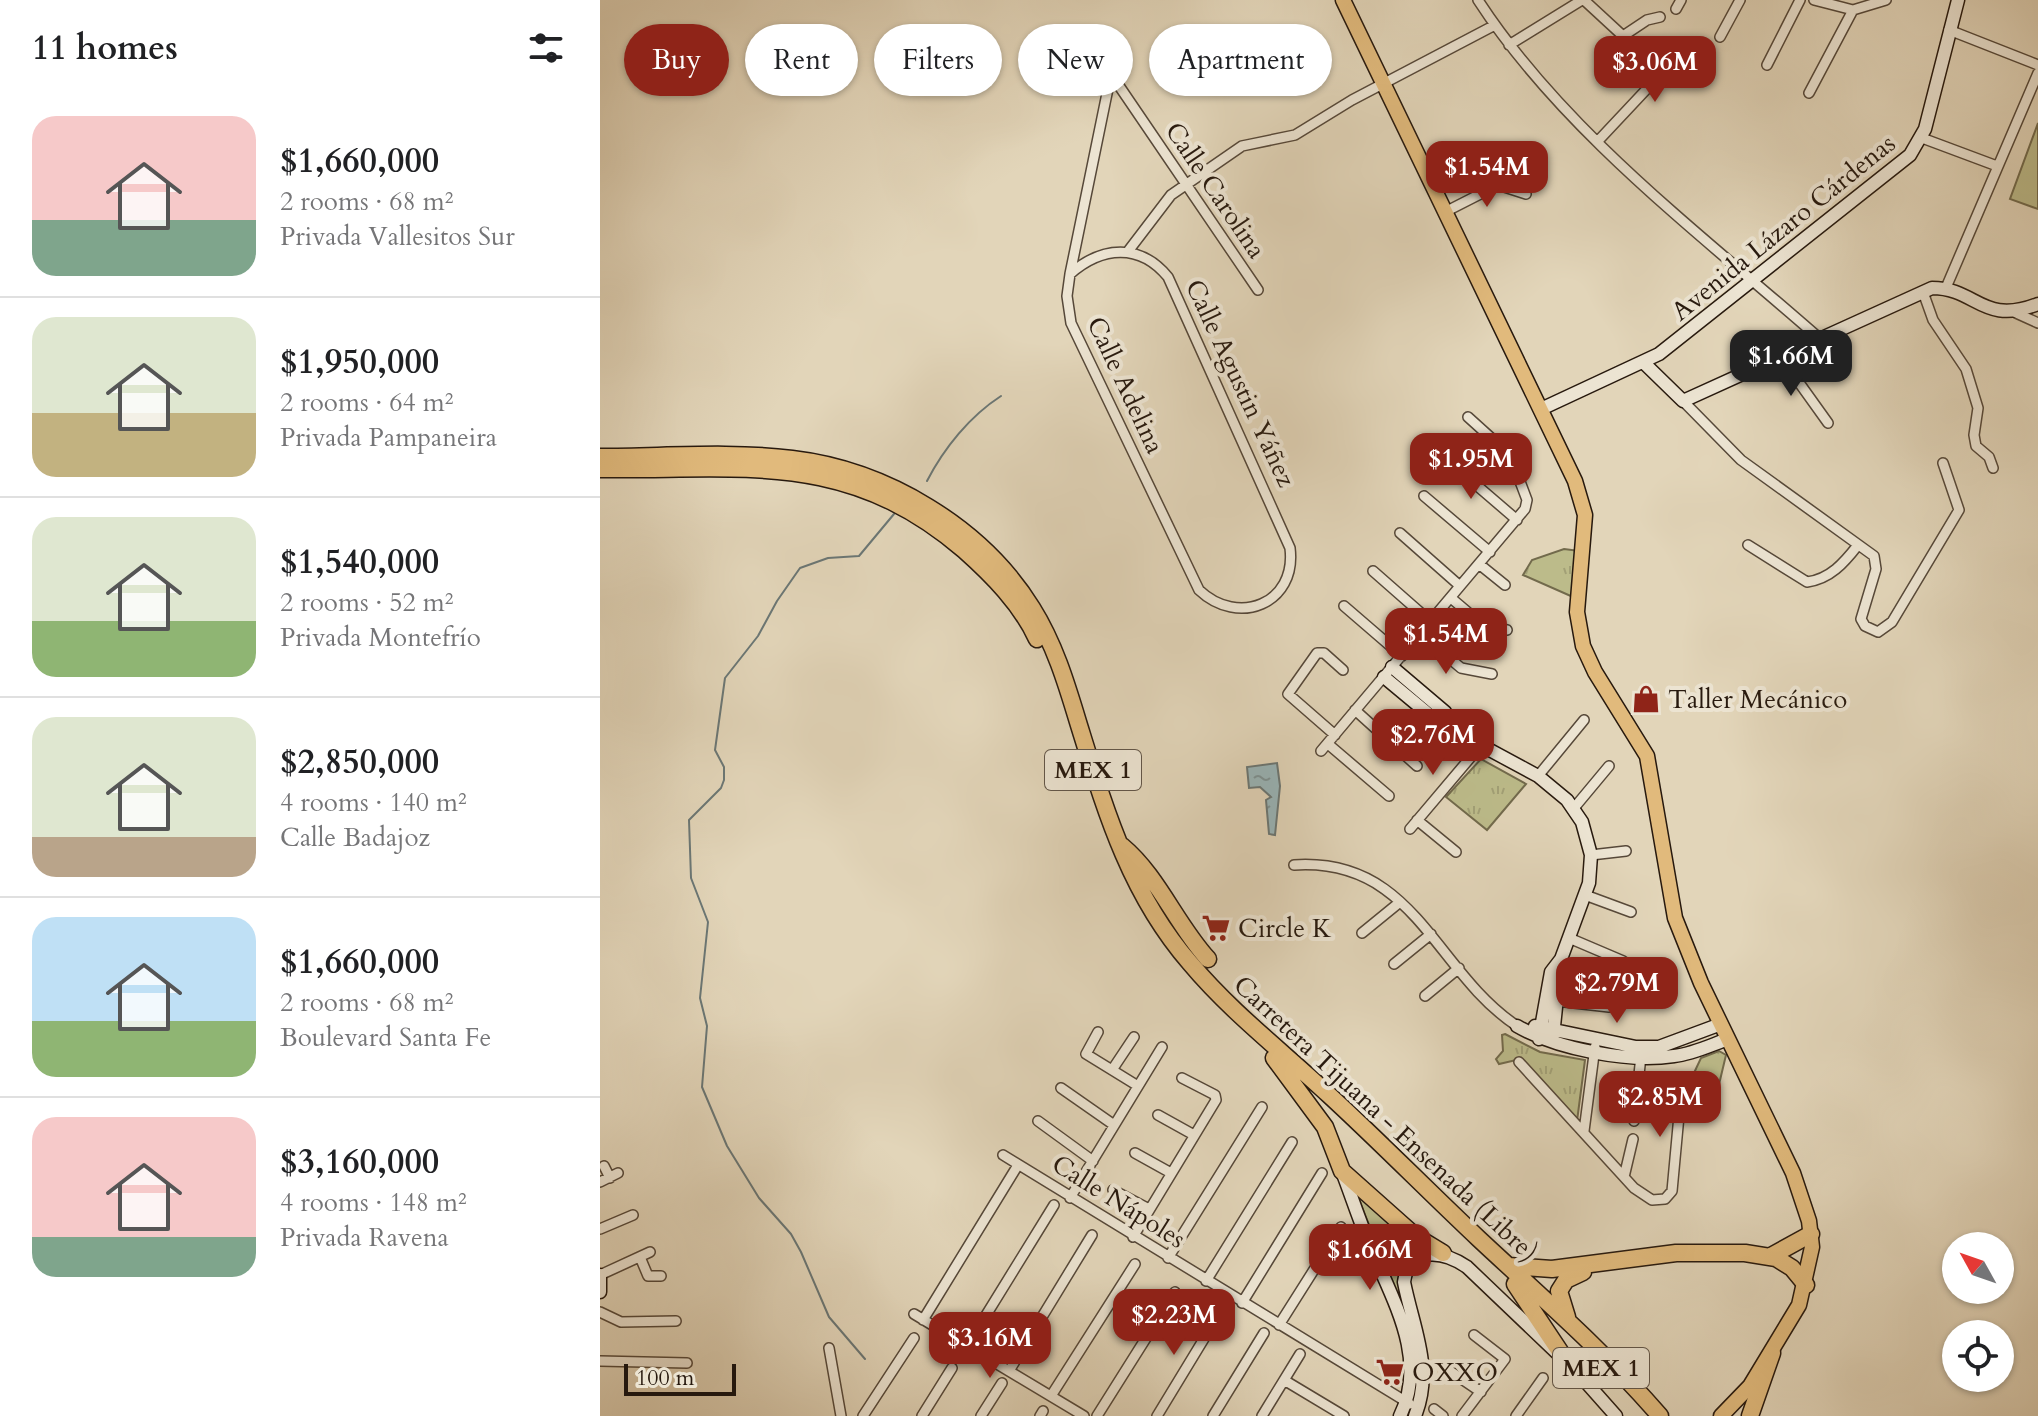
<!DOCTYPE html>
<meta charset="utf-8">
<style>
:root{--surface:#fff;--page:#f6f6f6;--text:#202124;--muted:#757577;--line:#e0e0e0;--accent:#8f2418}
body{margin:0;font-family:Cardo,serif;background:var(--page);color:var(--text);height:100vh;display:flex;flex-direction:column;font-size:30px;white-space:nowrap}
*{box-sizing:border-box;margin:0}
p{font-size:26px;color:var(--muted)}
.icon{flex:none;width:44px;height:44px;fill:none;stroke:currentColor;stroke-width:2;stroke-linecap:round;stroke-linejoin:round}
.map{position:relative;flex:1;overflow:hidden}
.sheet{display:flex;flex-direction:column;background:var(--surface);width:600px}
.sheet>*{flex:none}
.hud{position:absolute;left:24px;top:24px;width:760px;height:72px;display:flex;gap:16px}
.needle{width:52px;rotate:310deg}
.tools{position:absolute;left:1342px;top:1232px;display:grid;gap:16px}
.tools a{display:grid;place-items:center;width:72px;height:72px;border-radius:50%;background:var(--surface);box-shadow:0 2px 6px #0004;font-size:40px}
.scale{position:absolute;left:24px;bottom:20px;width:112px;box-sizing:border-box;padding-left:8px;border:4px solid #27190e;border-top:0;font-size:22px;line-height:28px;white-space:nowrap;color:#27190e;-webkit-text-stroke:6px #ece4d2;paint-order:stroke}
.price{position:absolute;translate:-50% -68px;padding:0 18px;border-radius:16px;background:var(--accent);color:#fff;font-size:26px;line-height:52px;filter:drop-shadow(0 2px 4px #0008)}
.price::after{content:'';position:absolute;left:50%;top:48px;width:24px;height:18px;margin-left:-12px;background:inherit;clip-path:polygon(0 0,100% 0,50% 100%)}
.price.active{background:#222;color:#fff}
ul{padding:0;list-style:none}
li{display:flex;align-items:center;gap:24px;height:200px;padding:0 32px}
li+li{border-top:2px solid var(--line)}
li span{display:grid;place-items:center;flex:none;width:224px;height:160px;border-radius:24px;color:#555}
li>.icon{margin-inline-start:auto}
span .icon{width:96px;height:96px;fill:#fffc;stroke-width:1}
li b{font-size:34px}
h2{display:flex;justify-content:space-between;align-items:center;height:96px;padding:0 32px;font-size:34px}
.pill{padding:0 28px;border-radius:36px;background:var(--surface);box-shadow:0 2px 6px #0004;font-size:28px;line-height:72px}
.pill.active{background:var(--accent);color:#fff}
main{display:flex;flex:1;min-height:0}
.map>svg:first-child{display:block}
</style>
<main>
<section class="sheet">
<h2>11 homes<svg class="icon" aria-label="filters" viewBox="0 0 24 24"><path d="M4 7h16M4 17h16"/><circle cx="9" cy="7" r="2"/><circle cx="15" cy="17" r="2"/></svg></h2>
<ul>
<li><span style="background:linear-gradient(#f6c9c9 65%,#7fa58c 0)"><svg class="icon" aria-label="home" viewBox="0 0 24 24"><path d="M3 11l9-7 9 7M6 9v11h12V9"/></svg></span><div><b>$1,660,000</b><p>2 rooms · 68 m²</p><p>Privada Vallesitos Sur</p></div></li>
<li><span style="background:linear-gradient(#dfe7d0 60%,#c2b280 0)"><svg class="icon" aria-label="home" viewBox="0 0 24 24"><path d="M3 11l9-7 9 7M6 9v11h12V9"/></svg></span><div><b>$1,950,000</b><p>2 rooms · 64 m²</p><p>Privada Pampaneira</p></div></li>
<li><span style="background:linear-gradient(#dfe7d0 65%,#8fb573 0)"><svg class="icon" aria-label="home" viewBox="0 0 24 24"><path d="M3 11l9-7 9 7M6 9v11h12V9"/></svg></span><div><b>$1,540,000</b><p>2 rooms · 52 m²</p><p>Privada Montefrío</p></div></li>
<li><span style="background:linear-gradient(#dfe7d0 75%,#b9a48a 0)"><svg class="icon" aria-label="home" viewBox="0 0 24 24"><path d="M3 11l9-7 9 7M6 9v11h12V9"/></svg></span><div><b>$2,850,000</b><p>4 rooms · 140 m²</p><p>Calle Badajoz</p></div></li>
<li><span style="background:linear-gradient(#bfe0f5 65%,#8fb573 0)"><svg class="icon" aria-label="home" viewBox="0 0 24 24"><path d="M3 11l9-7 9 7M6 9v11h12V9"/></svg></span><div><b>$1,660,000</b><p>2 rooms · 68 m²</p><p>Boulevard Santa Fe</p></div></li>
<li><span style="background:linear-gradient(#f6c9c9 75%,#7fa58c 0)"><svg class="icon" aria-label="home" viewBox="0 0 24 24"><path d="M3 11l9-7 9 7M6 9v11h12V9"/></svg></span><div><b>$3,160,000</b><p>4 rooms · 148 m²</p><p>Privada Ravena</p></div></li>
</ul>
</section>
<div class="map">
<svg width="1438" height="1416" viewBox="0 0 1438 1416">
<defs>
<pattern id="park-tufts" width="24" height="20" patternUnits="userSpaceOnUse" patternTransform="scale(2)"><rect width="24" height="20" fill="#bcbb8a"/><path d="M3 7l-1-3M5 7V3M7 7l1-3M15 17l-1-3M17 17v-4M19 17l1-3" fill="none" stroke="#a2a076"/></pattern>
<pattern id="water-ripples" width="26" height="14" patternUnits="userSpaceOnUse" patternTransform="scale(2)"><rect width="26" height="14" fill="#99b6ba"/><path d="M2 4q2-2 4 0t4 0M15 11q2-2 4 0t4 0" fill="none" stroke="#7d9396"/></pattern>
</defs>
<rect width="100%" height="100%" fill="#e2d5b9"/>
<filter id="stains"><feTurbulence type="fractalNoise" baseFrequency=".0025" numOctaves="4"/><feColorMatrix values="0 0 0 0 .2 0 0 0 0 .09 0 0 0 0 .02 0 0 0 .5 -.17"/></filter>
<radialGradient id="worn" r=".72"><stop offset=".6" stop-color="#630" stop-opacity="0"/><stop offset="1" stop-color="#630" stop-opacity=".3"/></radialGradient>
<path fill="#bcbb8a" stroke="#726a4c" stroke-width="2" d="M1438,123V209L1410,199Z
M757,1194L823,1246L813,1250L799,1270L805,1317Z"/>
<path fill="url(#park-tufts)" stroke="#726a4c" stroke-width="2" d="M964,549L980,551L973,597L923,575L932,560Z
M881,759L926,784L887,830L846,797Z
M905,1034L940,1052L985,1060L977,1121L916,1060L899,1064L896,1059L903,1051L902,1035Z
M1119,1051L1126,1055L1116,1097L1093,1075L1101,1058Z"/>
<path fill="url(#water-ripples)" stroke="#6b7775" stroke-width="2" d="M677,763L680,786L675,835L669,834L666,800L671,797L660,787L649,788L647,767Z"/>
<g fill="none" stroke-linecap="round" stroke-linejoin="round">
<path stroke="#6b7775" stroke-width="2" d="M327,481C344,448 370,416 401,396
M265,1359L229,1317L201,1252L191,1234L159,1198L127,1146L102,1087L107,1026L100,998L108,922L91,878L89,820L121,788L124,780V767L115,750L125,678L158,636L177,601L200,568L228,558L259,556L294,514"/>
<defs>
<path id="street" d="M878,0C963,131 1102,235 1219,338
M984,0L1023,36L1047,20L1060,17
M1214,0L1253,10L1286,0
M1076,9L1081,0
M1349,30L1438,65
M1120,37L1140,0
M909,45L982,0
M1167,65L1200,0
M511,74L658,290
M1209,93L1253,10
M1322,138L1397,166
M997,142L1089,44
M845,212L898,185L926,194
M529,250L571,195L642,146L695,135L752,100L895,25
M470,274C502,246 540,243 568,277L690,548C697,604 638,627 599,590L471,323L467,296L470,274L511,74
M1345,290L1438,73
M1323,292L1333,320L1366,369L1378,408L1374,435L1376,446L1389,457L1393,468
M1416,313L1438,323
M1180,356L1228,423
M1083,401L1141,460L1274,556L1276,569L1261,619L1265,626L1278,632L1292,622L1359,510L1343,463
M846,459L917,520
M824,496L890,552
M800,533L860,586
M1148,545L1207,582C1230,579 1244,563 1258,545
M879,564L905,585
M773,571L831,622
M851,598L884,626L907,630
M744,606L802,656
M821,634L861,668L892,674
M755,710L817,766
M735,735L688,694L717,653H724L743,670
M728,744L789,796
M721,751L925,509L927,500L910,455L868,417
M938,776L984,720
M974,808L1009,766
M817,820L856,852
M810,829L881,745
M991,855L1026,851
M694,865C815,857 834,971 917,1026
M985,895L1031,912
M762,933L800,902
M969,938L1023,961
M794,964L831,934
M825,996L859,968
M956,1001L1009,1007
M498,1032L486,1054L538,1086
M919,1062L1034,1188L1052,1200L1065,1199L1072,1191L1081,1094
M512,1070L534,1037
M461,1088L514,1125
M558,1115L594,1135
M438,1121L493,1161
M1034,1121L1041,1056
M984,1131L995,1047
M535,1153L571,1173
M403,1155L810,1404
M4,1166L10,1178
M1024,1177L1033,1139
M0,1182L18,1173
M513,1190L549,1209
M470,1198L562,1047
M0,1229L33,1215
M533,1237L616,1100L615,1095L582,1078
M40,1257L48,1276H61
M568,1258L662,1107
M0,1275L50,1252
M606,1281L692,1142
M642,1303L722,1173
M0,1312L21,1322L76,1321
M314,1314L484,1416
M323,1320L418,1165
M679,1325L741,1227
M367,1346L454,1205
M229,1348L241,1416
M0,1361L87,1363
M847,1369L881,1392
M409,1371L492,1235
M684,1380L744,1416
M451,1396L535,1264
M834,1409L843,1416
M263,1416L314,1338
M322,1416L352,1368
M381,1416L402,1383
M440,1416L443,1411
M497,1416L575,1292
M557,1416L619,1314
M613,1416L664,1333
M662,1416L700,1354
M862,1416L905,1359L874,1335
M916,1416L943,1378"/>
<path id="secondary" d="M1044,363L1083,401L1332,288C1377,288 1382,326 1438,304
M941,409L1059,354L1310,155L1325,129L1358,0
M792,667L845,712L853,727
M784,677L838,722L938,776L967,800L982,822L991,855L989,883L961,959L951,972L939,1039
M917,1026C957,1049 1028,1063 1074,1056C1093,1054 1111,1045 1128,1039
M935,1026L1036,1047H1059L1121,1024
M953,1036L961,959
M743,1174C753,1200 761,1226 772,1250C794,1303 828,1359 800,1416
M0,1275V1292
M815,1416C834,1369 813,1328 804,1282C809,1245 844,1251 867,1267L977,1372L1016,1416"/>
<path id="primary" d="M743,0L975,481L985,515L977,612L983,646L995,672L1047,756L1075,918L1101,983L1193,1173L1209,1221L1212,1247L1199,1305L1150,1386L1121,1416"/>
<path id="highway" d="M0,457C64,457 129,451 192,459C286,470 382,527 432,608C454,643 466,682 478,722C505,809 529,893 590,963C631,1012 683,1052 729,1095C780,1142 828,1191 879,1239C940,1296 1005,1352 1060,1416
M0,469C142,471 246,449 364,550C392,575 421,604 437,639
M522,846C558,876 576,924 608,959
M674,1058L725,1127L742,1171L815,1236L843,1253
M1171,1256L1211,1234
M909,1266L952,1269L1076,1253H1145L1176,1258L1192,1268L1206,1285
M915,1284L967,1362
M967,1317L959,1291L966,1280L983,1272
M1150,1416L1172,1353"/>
</defs>
<use href="#street" stroke="#564839" stroke-width="12"/>
<use href="#secondary" stroke="#27190e" stroke-width="15"/>
<use href="#primary" stroke="#27190e" stroke-width="17"/>
<use href="#highway" stroke="#27190e" stroke-width="19"/>
<use href="#street" stroke="#ece4d2" stroke-width="9"/>
<use href="#secondary" stroke="#ece4d2" stroke-width="12"/>
<use href="#primary" stroke="#e1ba7c" stroke-width="14"/>
<use href="#highway" stroke="#e1ba7c" stroke-width="16"/>
</g>
<defs>
<symbol id="shop-bare" viewBox="-9 -9 18 18"><path d="M-5-2.5h2.3a2.7 3.5 0 0 1 5.4 0H5L5.5 6h-11ZM-1.5-2.5h3a1.5 2.3 0 0 0-3 0Z" fill="#8f2418" stroke="#ece4d2" stroke-width="2.5" paint-order="stroke"/></symbol>
<symbol id="supermarket-bare" viewBox="-9 -9 18 18"><path d="M-6-5.5h2.5l.6 2H6L4.5 2H-2.5L-4.4-4H-6ZM-1.5 3.2a1.3 1.3 0 1 0 .1 0ZM3 3.2a1.3 1.3 0 1 0 .1 0Z" fill="#8f2418" stroke="#ece4d2" stroke-width="2.5" paint-order="stroke"/></symbol>
</defs>
<g fill-rule="evenodd">
<use href="#shop-bare" x="1026" y="679" width="40" height="40"/>
<use href="#supermarket-bare" x="596" y="908" width="40" height="40"/>
<use href="#supermarket-bare" x="770" y="1352" width="40" height="40"/>
</g>
<g text-anchor="middle" stroke-width="8" stroke-linejoin="round" paint-order="stroke">
<g fill="#ece4d2" stroke="#625649" stroke-width="2">
<rect x="445" y="750" width="96" height="40" rx="6"/>
<rect x="953" y="1348" width="96" height="40" rx="6"/>
</g>
<g font-size="24" font-weight="bold" fill="#27190e">
<text x="493" y="778">MEX 1</text>
<text x="1001" y="1376">MEX 1</text>
</g>
<g font-size="26" fill="#27190e" stroke="#ece4d2">
<text transform="translate(616 190) rotate(56)" y="9">Calle Carolina</text>
<text transform="translate(1183 227) rotate(-39)" y="9">Avenida Lázaro Cárdenas</text>
<text transform="translate(641 383) rotate(65)" y="9">Calle Agustin Yáñez</text>
<text transform="translate(526 385) rotate(65)" y="9">Calle Adelina</text>
<text transform="translate(786 1118) rotate(43)" y="9">Carretera Tijuana - Ensenada (Libre)</text>
<text transform="translate(519 1201) rotate(32)" y="9">Calle Nápoles</text>
</g>
<g font-size="26" fill="#27190e" stroke="#ece4d2" text-anchor="start">
<text x="1068" y="708">Taller Mecánico</text>
<text x="638" y="937">Circle K</text>
<text x="812" y="1381">OXXO</text>
</g>
</g>
<rect width="100%" height="100%" filter="url(#stains)"/>
<rect width="100%" height="100%" fill="url(#worn)"/>
</svg>
<div class="tools">
<a><svg class="needle" viewBox="-14 -14 28 28"><path d="M0-13l5 13h-10z" fill="#e53935"/><path d="M0 13l5-13h-10z" fill="#757577"/></svg></a>
<a><svg class="icon" aria-label="locate" viewBox="0 0 24 24"><circle cx="12" cy="12" r="6"/><path d="M12 2v4M12 18v4M2 12h4M18 12h4"/></svg></a>
</div>
<div class="scale">100 m</div>
<b class="price" style="left:1055px;top:104px">$3.06M</b>
<b class="price" style="left:887px;top:209px">$1.54M</b>
<b class="price active" style="left:1191px;top:398px">$1.66M</b>
<b class="price" style="left:871px;top:501px">$1.95M</b>
<b class="price" style="left:846px;top:676px">$1.54M</b>
<b class="price" style="left:833px;top:777px">$2.76M</b>
<b class="price" style="left:1017px;top:1025px">$2.79M</b>
<b class="price" style="left:1060px;top:1139px">$2.85M</b>
<b class="price" style="left:770px;top:1292px">$1.66M</b>
<b class="price" style="left:574px;top:1357px">$2.23M</b>
<b class="price" style="left:390px;top:1380px">$3.16M</b>
<div class="hud">
<a class="pill active">Buy</a>
<a class="pill">Rent</a>
<a class="pill">Filters</a>
<a class="pill">New</a>
<a class="pill">Apartment</a>
</div>
</div>
</main>
